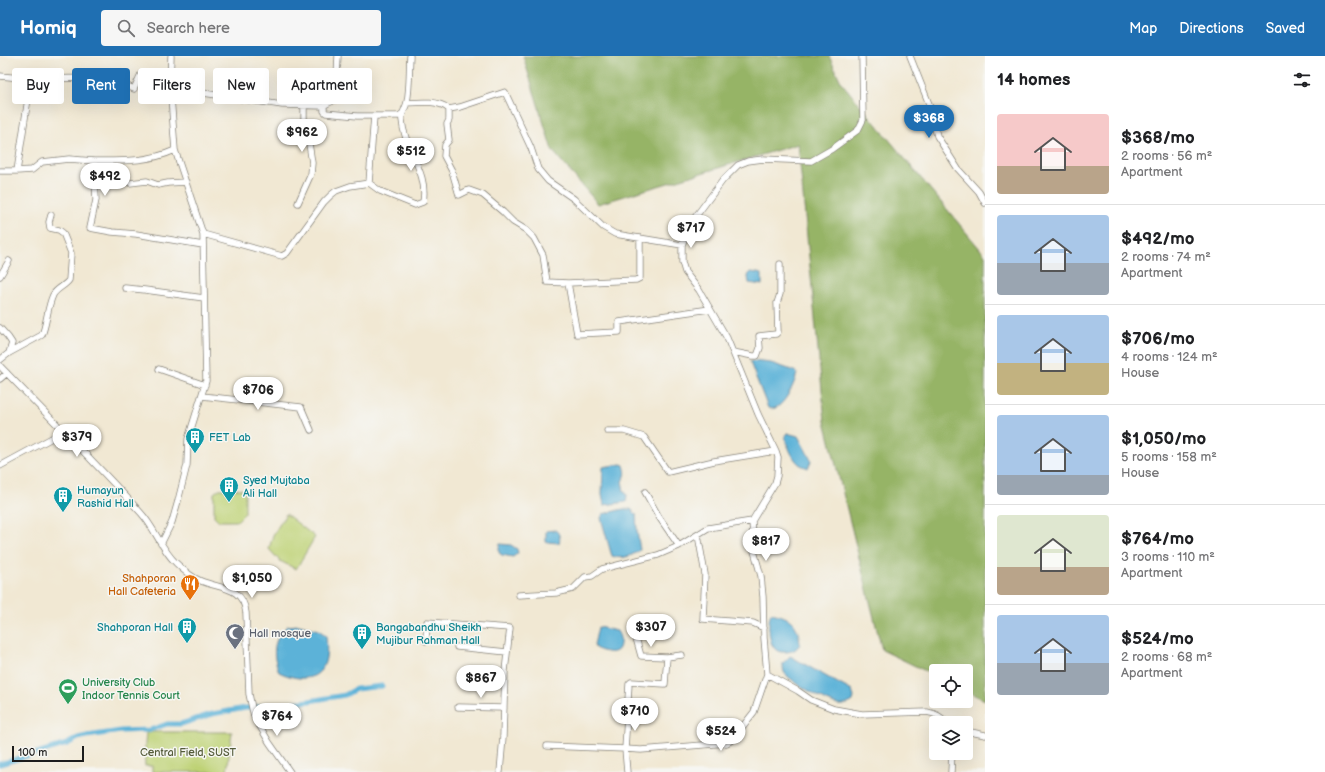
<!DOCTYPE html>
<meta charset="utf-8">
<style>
:root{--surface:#fff;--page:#f6f6f6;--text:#202124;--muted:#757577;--line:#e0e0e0;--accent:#1f6fb2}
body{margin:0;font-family:"Balsamiq Sans",sans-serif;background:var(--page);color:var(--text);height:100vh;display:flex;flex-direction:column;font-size:15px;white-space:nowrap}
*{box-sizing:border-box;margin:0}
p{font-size:13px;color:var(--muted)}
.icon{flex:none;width:22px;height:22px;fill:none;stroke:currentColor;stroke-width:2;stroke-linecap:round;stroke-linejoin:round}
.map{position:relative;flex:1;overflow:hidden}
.details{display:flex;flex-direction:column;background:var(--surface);width:340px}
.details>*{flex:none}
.top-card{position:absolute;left:12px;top:12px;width:380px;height:36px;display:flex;gap:8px}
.fabs{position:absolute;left:929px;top:608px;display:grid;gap:8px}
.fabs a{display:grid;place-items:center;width:44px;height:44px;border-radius:4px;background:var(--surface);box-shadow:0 4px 16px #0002;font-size:20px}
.scale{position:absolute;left:12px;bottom:10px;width:72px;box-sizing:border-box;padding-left:4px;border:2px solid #1c1c1c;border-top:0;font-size:11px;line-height:14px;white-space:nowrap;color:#1c1c1c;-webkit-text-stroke:3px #f6f6f2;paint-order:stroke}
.price{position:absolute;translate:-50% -34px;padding:0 9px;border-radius:14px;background:#fff;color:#222;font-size:13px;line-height:26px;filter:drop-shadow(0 1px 2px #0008)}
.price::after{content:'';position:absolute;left:50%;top:24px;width:12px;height:9px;margin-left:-6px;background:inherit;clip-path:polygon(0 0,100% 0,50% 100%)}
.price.current{background:var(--accent);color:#fff}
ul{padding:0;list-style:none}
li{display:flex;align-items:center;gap:12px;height:100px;padding:0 12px}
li+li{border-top:1px solid var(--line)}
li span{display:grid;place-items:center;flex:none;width:112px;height:80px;border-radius:4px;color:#555}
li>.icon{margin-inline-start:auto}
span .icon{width:48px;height:48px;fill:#fffc;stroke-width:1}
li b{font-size:17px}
h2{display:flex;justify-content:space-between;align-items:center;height:48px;padding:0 12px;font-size:17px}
.tag{padding:0 14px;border-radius:4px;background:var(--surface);box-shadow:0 4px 16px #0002;font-size:14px;line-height:36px}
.tag.current{background:var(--accent);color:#fff}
header{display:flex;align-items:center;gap:24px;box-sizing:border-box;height:56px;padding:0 20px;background:var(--accent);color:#fff}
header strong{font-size:19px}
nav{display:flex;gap:22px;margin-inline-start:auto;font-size:14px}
.search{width:280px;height:36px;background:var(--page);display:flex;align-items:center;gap:10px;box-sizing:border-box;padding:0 14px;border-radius:4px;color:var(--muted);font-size:15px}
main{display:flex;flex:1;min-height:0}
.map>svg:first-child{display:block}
</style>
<header>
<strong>Homiq</strong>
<div class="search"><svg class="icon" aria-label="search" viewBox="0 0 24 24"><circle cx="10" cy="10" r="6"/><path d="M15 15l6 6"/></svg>Search here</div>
<nav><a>Map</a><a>Directions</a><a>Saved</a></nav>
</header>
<main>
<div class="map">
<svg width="985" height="716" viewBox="0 0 985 716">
<rect width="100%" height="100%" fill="#f6f6f2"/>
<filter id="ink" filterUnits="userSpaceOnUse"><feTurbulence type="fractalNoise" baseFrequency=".025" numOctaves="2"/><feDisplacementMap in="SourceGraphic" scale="8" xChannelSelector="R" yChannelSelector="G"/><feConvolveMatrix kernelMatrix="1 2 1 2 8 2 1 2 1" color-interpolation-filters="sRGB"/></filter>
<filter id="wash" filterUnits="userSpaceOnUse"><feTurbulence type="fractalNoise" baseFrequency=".012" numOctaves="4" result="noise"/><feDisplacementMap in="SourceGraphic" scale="16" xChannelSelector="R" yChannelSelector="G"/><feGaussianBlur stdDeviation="0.9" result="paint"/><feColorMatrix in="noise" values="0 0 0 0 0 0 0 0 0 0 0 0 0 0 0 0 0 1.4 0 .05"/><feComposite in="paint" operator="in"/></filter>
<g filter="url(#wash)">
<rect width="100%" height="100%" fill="#f1e8d3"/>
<path fill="#bed275" stroke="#6d7748" d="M219,433H241L245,436V457L237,465H219L214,460V437Z
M286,458L315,481L296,513L280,505L269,493L273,479Z
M147,676H232L227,716H152V710H145C144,699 145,688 146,677Z"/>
<path fill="#96b466" stroke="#596841" d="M523,0H829L841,26L985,199V644L966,635V615H936V620L882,594L825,365L798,88L598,148L552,94Z"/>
<path fill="#5bb2d8" stroke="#3c677a" d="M752,216L762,218V229L749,227L748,221L749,217Z
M752,305L771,307L795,315L797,317C795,328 781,358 768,352L751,309L750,306Z
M787,377L798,380L810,402L811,405L808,412C806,411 802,410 799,408C792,402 786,387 785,379Z
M621,408L624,409C626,416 627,419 622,425L624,435L627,439L626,446L604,449L602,438L603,411Z
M623,453H631L636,458L637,475L640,494C632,500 622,504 612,500L611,497L601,462L603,458Z
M555,474C559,476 561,483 559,487L546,486V475Z
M500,488L511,489L517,493L518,497L513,501L502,499L499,497V491Z
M771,557C791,561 798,567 800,588C796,594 792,596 784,596C782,596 780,596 778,595C768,591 767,565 771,557Z
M299,569L319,574L326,580C327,589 328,606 321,614C311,627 291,622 279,616C272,597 272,585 287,570Z
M598,571L617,575C620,580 621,583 620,588C619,601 603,596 595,592L594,589Z
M790,600L852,635L854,641L853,645C849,648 843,650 838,649C829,648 788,624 784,616C783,614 783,609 783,607Z"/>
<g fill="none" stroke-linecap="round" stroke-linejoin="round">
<path stroke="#5bb2d8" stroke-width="5" d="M0,708L67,688L78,682L87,680L121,675L150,674L167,668H181L212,658L246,652L271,650L309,645L345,639L356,633L382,630"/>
</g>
</g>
<g filter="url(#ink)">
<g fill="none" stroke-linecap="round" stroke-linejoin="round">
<defs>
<path id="street" d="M862,0L863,64L858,74L832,93L811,105L763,103L748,105L738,109L723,124L690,168L682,189V206L685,216L699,234L727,282L758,358L776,395L778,401L777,420L775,427L752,465L754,495L761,520L763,541L764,582L767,618L798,635L811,644L834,653L862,658L927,656C936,658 941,660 947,667
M910,0L929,48L937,80L958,113L979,136L985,147
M0,20L31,23L92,22L111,23L134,33L141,18L170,28
M170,32L282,49L324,50C327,46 333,47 336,42L338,0
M407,47C420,46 438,44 449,53L460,51L505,36L531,92L538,113L548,125L574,143L603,171L615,178L682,189
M324,50V55L326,57L357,60H399L403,57
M449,53V64L447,68L449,84L445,89L444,100L452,115L459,139L469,134L483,139L503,156L513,166L526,174L534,182L543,199L547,226L568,227L577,278L619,276V266L710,253
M94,105C122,105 149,106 175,94
M0,115H17L32,114L42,106L69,103L94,105L96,144L90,172L112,176L136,178L203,189
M17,115L31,23
M130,127L147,125L158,129L168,127L186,126
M369,127L374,60
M298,147L311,118L312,107L308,81L304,73V50
M203,178L282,200L287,197L324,146L331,139L336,135L350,130L369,127L380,135L415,149L423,146C429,116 404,93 402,64C401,58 406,52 407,46C410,31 409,15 410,0
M0,220L9,205
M568,227L636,224L640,222V182
M125,232L145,234L204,242
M0,272L8,281L12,287L9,297L0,304
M733,296L753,300H757L760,292L759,280L776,278L778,276L777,247L780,238V208
M9,297L42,279C47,267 47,252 53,239C57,232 65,230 69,224L71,197L63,177L59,174L50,172L49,166L51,159
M0,310C47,359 96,407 141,457C155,472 161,493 176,507C183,514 191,521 201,525C221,533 243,530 246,557L249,638L252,652L254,660L269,686L290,716
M159,313L205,329
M0,323L7,317
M202,340L301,351L311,374
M607,375H624L644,381L668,416L714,405L776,395
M0,410L63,376
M645,436L659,461L679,490L708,472L752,465
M698,479L705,518L703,563L753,567L764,572
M161,488L172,466L178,445L187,409L188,383L206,325L203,178L175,94L170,28L171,0
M519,539L556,537L573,533L585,521L592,520L602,513L658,499L679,490
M636,582L641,600L667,601
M426,585L427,566L510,572L505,615L503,681L500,716
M457,591L507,596
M458,651L504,652
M966,675L985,679
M547,690L625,693L629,628L631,626L665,628L667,601L682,599
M627,716L625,693L641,694L727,687L732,684L754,656L767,618
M951,716L952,697"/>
</defs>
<use href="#street" stroke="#868278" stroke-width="7"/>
<use href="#street" stroke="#fff" stroke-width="5.5"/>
</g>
</g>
<defs>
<symbol id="building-pin" viewBox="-11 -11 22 30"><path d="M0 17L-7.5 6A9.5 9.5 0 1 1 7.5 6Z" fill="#0f9aa8" stroke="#f6f6f2"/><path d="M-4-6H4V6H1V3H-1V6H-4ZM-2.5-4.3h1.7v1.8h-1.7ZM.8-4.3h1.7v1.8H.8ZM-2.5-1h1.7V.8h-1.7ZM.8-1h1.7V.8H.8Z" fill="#fff"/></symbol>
<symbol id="restaurant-pin" viewBox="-11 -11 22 30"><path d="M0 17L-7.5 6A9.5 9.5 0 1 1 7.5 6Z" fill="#e8710a" stroke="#f6f6f2"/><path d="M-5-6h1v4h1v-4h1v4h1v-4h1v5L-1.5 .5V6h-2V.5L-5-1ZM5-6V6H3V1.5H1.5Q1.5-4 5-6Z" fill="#fff"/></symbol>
<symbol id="mosque-pin" viewBox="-11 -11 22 30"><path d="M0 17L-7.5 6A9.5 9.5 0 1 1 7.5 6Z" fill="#6b7280" stroke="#f6f6f2"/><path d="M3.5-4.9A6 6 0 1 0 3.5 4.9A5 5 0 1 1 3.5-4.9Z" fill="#fff"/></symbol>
<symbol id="stadium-pin" viewBox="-11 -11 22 30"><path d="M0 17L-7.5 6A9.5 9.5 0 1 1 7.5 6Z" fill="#2e9e5b" stroke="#f6f6f2"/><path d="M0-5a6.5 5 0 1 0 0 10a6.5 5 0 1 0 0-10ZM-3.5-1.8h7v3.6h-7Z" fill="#fff"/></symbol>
</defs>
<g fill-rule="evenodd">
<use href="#building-pin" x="184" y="370" width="22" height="30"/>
<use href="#building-pin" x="218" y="419" width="22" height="30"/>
<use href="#building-pin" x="52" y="429" width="22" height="30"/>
<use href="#restaurant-pin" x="179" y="517" width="22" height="30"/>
<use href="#building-pin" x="176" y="560" width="22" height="30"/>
<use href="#mosque-pin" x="224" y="566" width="22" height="30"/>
<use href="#building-pin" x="351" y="566" width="22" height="30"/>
<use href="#stadium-pin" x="57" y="621" width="22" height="30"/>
</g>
<g text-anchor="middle" stroke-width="3" stroke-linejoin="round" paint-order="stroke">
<g font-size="11" fill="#0d838f" stroke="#f6f6f2" text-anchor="start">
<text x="209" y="385">FET Lab</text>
<text x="243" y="428">Syed Mujtaba<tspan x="243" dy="13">Ali Hall</tspan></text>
<text x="77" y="438">Humayun<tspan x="77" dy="13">Rashid Hall</tspan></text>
<text x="173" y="575" text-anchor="end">Shahporan Hall</text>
<text x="376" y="575">Bangabandhu Sheikh<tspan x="376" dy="13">Mujibur Rahman Hall</tspan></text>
</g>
<g font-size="11" fill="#c56008" stroke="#f6f6f2" text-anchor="end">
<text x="176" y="526">Shahporan<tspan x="176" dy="13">Hall Cafeteria</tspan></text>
</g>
<g font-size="11" fill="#5b616d" stroke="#f6f6f2" text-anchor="start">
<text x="249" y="581">Hall mosque</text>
</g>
<g font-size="11" fill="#27864d" stroke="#f6f6f2" text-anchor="start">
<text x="82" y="630">University Club<tspan x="82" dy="13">Indoor Tennis Court</tspan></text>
</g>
<g font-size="11" fill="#555c3b" stroke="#f6f6f2">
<text x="188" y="700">Central Field, SUST</text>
</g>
</g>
</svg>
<div class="fabs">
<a><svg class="icon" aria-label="locate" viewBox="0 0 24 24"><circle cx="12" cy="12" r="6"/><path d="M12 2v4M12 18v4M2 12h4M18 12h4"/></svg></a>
<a><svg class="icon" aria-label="layers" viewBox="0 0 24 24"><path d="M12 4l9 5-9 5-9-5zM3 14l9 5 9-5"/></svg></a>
</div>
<div class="scale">100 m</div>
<b class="price current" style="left:929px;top:83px">$368</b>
<b class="price" style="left:302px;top:97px">$962</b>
<b class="price" style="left:411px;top:116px">$512</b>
<b class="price" style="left:105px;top:141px">$492</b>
<b class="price" style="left:691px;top:193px">$717</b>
<b class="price" style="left:258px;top:355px">$706</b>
<b class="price" style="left:77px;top:402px">$379</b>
<b class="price" style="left:766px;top:506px">$817</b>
<b class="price" style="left:252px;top:543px">$1,050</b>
<b class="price" style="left:651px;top:592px">$307</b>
<b class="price" style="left:481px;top:643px">$867</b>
<b class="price" style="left:635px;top:676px">$710</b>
<b class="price" style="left:277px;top:681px">$764</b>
<b class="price" style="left:721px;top:696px">$524</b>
<div class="top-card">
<a class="tag">Buy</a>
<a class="tag current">Rent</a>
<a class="tag">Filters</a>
<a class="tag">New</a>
<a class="tag">Apartment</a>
</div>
</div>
<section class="details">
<h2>14 homes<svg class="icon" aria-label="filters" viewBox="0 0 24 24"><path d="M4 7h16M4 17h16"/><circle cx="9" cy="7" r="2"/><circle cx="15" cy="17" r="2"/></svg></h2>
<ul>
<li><span style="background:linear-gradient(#f6c9c9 65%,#b9a48a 0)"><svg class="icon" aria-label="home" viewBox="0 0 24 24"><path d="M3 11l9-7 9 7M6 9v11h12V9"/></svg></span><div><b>$368/mo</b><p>2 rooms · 56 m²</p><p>Apartment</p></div></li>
<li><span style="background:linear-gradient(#a9c7e8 60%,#9aa5b1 0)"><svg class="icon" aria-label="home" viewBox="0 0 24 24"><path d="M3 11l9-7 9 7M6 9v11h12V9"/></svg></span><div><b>$492/mo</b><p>2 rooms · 74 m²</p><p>Apartment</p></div></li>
<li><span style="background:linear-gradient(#a9c7e8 60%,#c2b280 0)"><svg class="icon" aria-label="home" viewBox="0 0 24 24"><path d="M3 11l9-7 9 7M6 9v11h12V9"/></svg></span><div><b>$706/mo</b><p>4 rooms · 124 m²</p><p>House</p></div></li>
<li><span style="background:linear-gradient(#a9c7e8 75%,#9aa5b1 0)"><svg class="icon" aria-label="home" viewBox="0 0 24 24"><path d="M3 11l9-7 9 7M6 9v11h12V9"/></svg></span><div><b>$1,050/mo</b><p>5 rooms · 158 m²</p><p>House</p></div></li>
<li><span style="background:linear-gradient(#dfe7d0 65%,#b9a48a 0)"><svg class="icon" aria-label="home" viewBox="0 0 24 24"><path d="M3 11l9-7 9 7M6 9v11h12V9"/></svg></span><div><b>$764/mo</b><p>3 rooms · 110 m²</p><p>Apartment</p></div></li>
<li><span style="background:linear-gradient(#a9c7e8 60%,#9aa5b1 0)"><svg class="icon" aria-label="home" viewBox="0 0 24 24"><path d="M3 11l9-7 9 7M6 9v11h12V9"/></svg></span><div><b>$524/mo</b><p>2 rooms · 68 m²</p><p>Apartment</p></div></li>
</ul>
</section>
</main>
